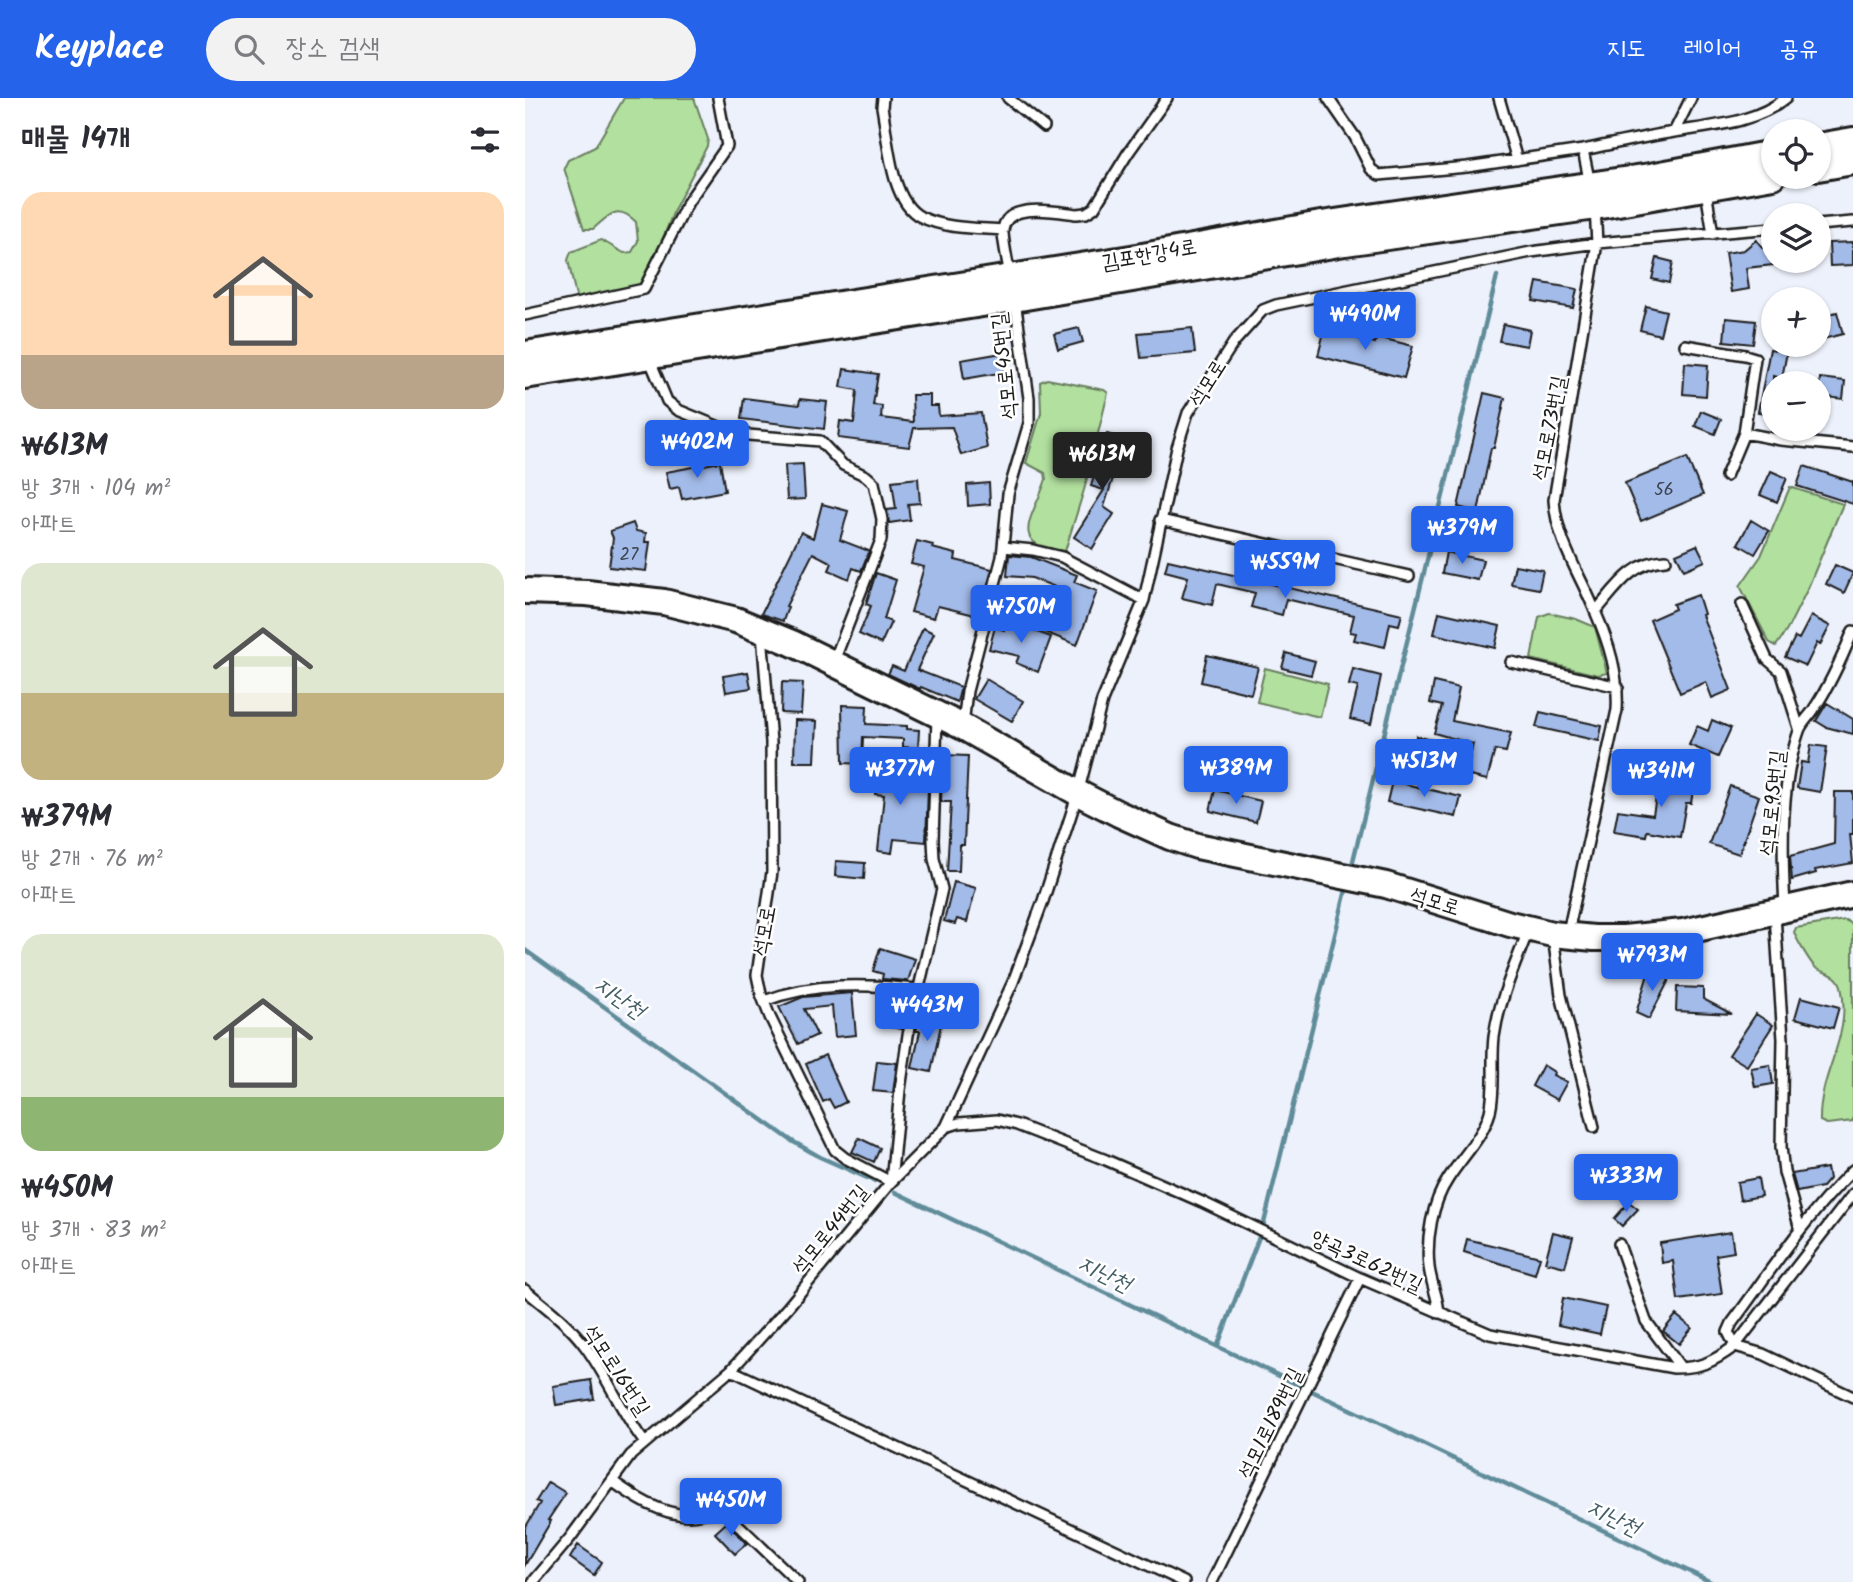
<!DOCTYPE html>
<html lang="ko">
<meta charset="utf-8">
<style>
:root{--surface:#fff;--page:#f2f2f3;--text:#2b2b33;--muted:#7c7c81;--accent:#2563eb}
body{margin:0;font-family:Kalam,"Poor Story",sans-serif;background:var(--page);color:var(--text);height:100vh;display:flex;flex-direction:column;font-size:26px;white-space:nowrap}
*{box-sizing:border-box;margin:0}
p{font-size:23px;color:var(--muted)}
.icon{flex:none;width:38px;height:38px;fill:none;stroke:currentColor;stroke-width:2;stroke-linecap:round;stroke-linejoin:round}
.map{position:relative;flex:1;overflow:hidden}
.panel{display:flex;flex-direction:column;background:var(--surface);width:525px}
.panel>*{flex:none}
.tools{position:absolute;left:1236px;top:21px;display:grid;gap:14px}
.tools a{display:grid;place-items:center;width:70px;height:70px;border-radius:50%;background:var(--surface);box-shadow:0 2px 5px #0004;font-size:35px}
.price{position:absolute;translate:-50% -60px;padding:0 16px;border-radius:7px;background:var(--accent);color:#fff;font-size:23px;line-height:46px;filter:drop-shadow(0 2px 4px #0008)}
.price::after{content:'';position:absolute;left:50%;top:42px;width:21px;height:16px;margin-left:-10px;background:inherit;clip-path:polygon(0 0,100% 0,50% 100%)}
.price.selected{background:#222;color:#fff}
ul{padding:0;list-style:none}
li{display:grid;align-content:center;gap:14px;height:371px;padding:0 21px}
li span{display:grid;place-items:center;height:217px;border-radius:21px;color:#555}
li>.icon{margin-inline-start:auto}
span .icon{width:126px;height:126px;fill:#fffc;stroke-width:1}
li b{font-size:30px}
h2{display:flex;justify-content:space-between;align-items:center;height:84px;padding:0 21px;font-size:30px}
header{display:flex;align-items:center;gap:42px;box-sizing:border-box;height:98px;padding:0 35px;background:var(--accent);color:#fff}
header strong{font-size:33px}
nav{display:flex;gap:38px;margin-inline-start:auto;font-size:24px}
.search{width:490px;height:63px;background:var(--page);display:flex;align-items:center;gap:18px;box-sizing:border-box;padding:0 24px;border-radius:38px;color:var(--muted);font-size:26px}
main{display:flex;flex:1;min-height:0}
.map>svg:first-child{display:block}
</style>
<header>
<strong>Keyplace</strong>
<div class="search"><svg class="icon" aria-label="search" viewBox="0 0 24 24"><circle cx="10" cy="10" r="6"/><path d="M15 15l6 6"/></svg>장소 검색</div>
<nav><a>지도</a><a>레이어</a><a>공유</a></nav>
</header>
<main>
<section class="panel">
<h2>매물 14개<svg class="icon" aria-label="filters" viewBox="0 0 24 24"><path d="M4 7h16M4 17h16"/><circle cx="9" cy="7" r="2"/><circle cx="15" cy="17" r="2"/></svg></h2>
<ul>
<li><span style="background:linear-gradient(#ffd9b3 75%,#b9a48a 0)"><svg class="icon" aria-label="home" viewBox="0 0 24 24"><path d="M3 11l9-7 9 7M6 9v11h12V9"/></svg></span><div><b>₩613M</b><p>방 3개 · 104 m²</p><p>아파트</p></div></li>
<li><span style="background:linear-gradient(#dfe7d0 60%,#c2b280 0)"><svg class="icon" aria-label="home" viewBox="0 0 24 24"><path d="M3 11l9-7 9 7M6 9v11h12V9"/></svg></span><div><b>₩379M</b><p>방 2개 · 76 m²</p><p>아파트</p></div></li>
<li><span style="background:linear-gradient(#dfe7d0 75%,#8fb573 0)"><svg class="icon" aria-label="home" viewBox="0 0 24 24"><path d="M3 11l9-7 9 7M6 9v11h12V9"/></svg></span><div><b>₩450M</b><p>방 3개 · 83 m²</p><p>아파트</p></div></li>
</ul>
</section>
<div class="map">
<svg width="1328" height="1484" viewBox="0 0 1328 1484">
<rect width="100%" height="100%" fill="#edf1fb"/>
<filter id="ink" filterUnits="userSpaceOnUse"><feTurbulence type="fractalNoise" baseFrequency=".0143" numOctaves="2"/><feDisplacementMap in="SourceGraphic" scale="14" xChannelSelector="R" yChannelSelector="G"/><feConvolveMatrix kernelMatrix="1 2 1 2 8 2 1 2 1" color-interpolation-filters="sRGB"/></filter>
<g filter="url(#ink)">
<path fill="#b2e09f" stroke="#677e5e" stroke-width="2" d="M99,0H169L183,41L182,48L150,110L118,190L52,203L43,162L46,154L76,142L99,155L107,154L113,143L111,124C91,104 83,119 68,131H59L39,70L43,62L70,49Z
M522,281L579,292L583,295L559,392L540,453C479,448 510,417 521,381L520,375L501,365L516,315L515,284Z
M1265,389L1318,406L1282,492L1262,532L1251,548L1244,544L1215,488L1236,458Z
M1024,515L1051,521L1070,529L1082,575L1073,577L1006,561L1014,519Z
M740,570L803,586L795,619L732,604Z
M1320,822L1328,826V1023L1302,1026L1295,1023C1294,972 1328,940 1316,888C1311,874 1301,877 1291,870C1286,866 1271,841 1269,834L1271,830Z"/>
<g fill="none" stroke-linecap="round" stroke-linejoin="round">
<path stroke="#608c9a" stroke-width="4.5" d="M827,767L972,178
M0,852L267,1043L295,1059L349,1083
M370,1094L775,1288
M739,1125L821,792
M693,1247L734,1139
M789,1294L1186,1484"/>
</g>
<path fill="#a3bbe9" stroke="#1c1c1c" stroke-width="2" d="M1231,142L1238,150L1248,151V167L1221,170L1224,191L1206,194L1200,155L1219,152Z
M1328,144V167L1305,168L1304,145Z
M1132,160L1148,164L1144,185L1127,181Z
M1012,184L1052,191L1048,210L1008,203Z
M1121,208L1141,213L1135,237L1115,232Z
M1312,214L1318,236L1298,241L1293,219Z
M1201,220L1231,223L1228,246L1199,243Z
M801,226L828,233L827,239L850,245L852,239L888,248L879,280L793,258Z
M978,226L1005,232L1002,248L974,243Z
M554,230L558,244L533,251L529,236Z
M667,230L670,255L616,260L613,235Z
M1245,251L1262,254L1257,280L1248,278V316L1233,314Z
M477,255L480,274L439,281L436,262Z
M1160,265L1183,267L1181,298L1158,296Z
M319,271L353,276L348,307L357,308L356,320L388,324L387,297H405V308H413L414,318L456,315L462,350L436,357L427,329L389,330L384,349L313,340L315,323L329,325L332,292L316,289Z
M1295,280L1320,283L1318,301L1293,298Z
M959,295L980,300L969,350H966L953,414L933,409Z
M219,300L274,307L275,301L302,304L299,331L216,321Z
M1176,313L1196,321L1190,336L1170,328Z
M582,336L600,342L579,409L589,416L567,451L549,439L579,392L566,388Z
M1162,360L1178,397L1116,423L1100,385Z
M195,364L200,393L157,401L154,389L145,391L141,374Z
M278,366L280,401L262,402L260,367Z
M1279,368L1328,384V406L1272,388Z
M1246,373L1262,380L1252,404L1235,397Z
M393,380L395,405L383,406L385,422L364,425L362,412L371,411L367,383Z
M464,385L465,406L443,408L442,387Z
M297,406L323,413L315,442L344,453L336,473L328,470L324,481L304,472L307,465L288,455L261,508L263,509L258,523L236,516L276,434L288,440Z
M1226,422L1244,433L1230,456L1213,446Z
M108,425L111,433L121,435L120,444H125L121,473L84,469L88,440L85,433Z
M392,443L408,447L407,450L431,456L430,462L467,471L454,518L413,508L409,520L386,514L399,469L386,466Z
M1172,447L1180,463L1159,472L1151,456Z
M921,454L958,462L953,482L917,475Z
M484,457L506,459L552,477L549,484L572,493L552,547L517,533L533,490L507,480L482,478Z
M643,462L877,516L874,527L865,525L860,549L829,542L831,535L825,534L829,517L803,511L761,501L757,517L726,509L730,495L692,486L687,507L657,500L663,479L640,473Z
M990,467L1018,472L1014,491L986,486Z
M1310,467L1328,475L1319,495L1301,486Z
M351,475L371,482L359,521L366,524L356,546L334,536L346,508L341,506Z
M1173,497L1179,516L1177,517L1206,592L1187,600L1181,584L1155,595L1125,522L1150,511L1148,506Z
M914,514L975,528L970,550L909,536Z
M1286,518L1305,528L1295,547L1292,545L1281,568L1260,559L1270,539L1274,541Z
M481,527L504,531L526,539L513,574L491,565L494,558L464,551L470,529L479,532Z
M398,530L409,535L392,572L436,589L432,604L396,589L395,591L363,576L367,568L379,573Z
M761,555L790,563L786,577L757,570Z
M682,557L733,569L726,596L676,584Z
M828,571L856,578L846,626L825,621L833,589L824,587Z
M223,574L226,590L201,594L198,578Z
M461,581L498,603L487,623L449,601Z
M257,584L278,585L276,616L256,615Z
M909,584L934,590L927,623L986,635L981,654L970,652L962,682L941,677L948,646L909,635L917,608L905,605Z
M1302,605L1328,621V636L1301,629L1291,623Z
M317,607L342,608L341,626L382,628V631L394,632L393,650L378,649V641L338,639L337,666L318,665Z
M1015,614L1077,628L1074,643L1011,629Z
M270,622L292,623L290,664H269Z
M1187,622L1206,630L1193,659L1164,647L1172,628L1183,633Z
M891,638L908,642L902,668L885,663Z
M1286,647L1302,649L1295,694L1272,690L1276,664L1283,665Z
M418,657L443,658L439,747H435L434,773H422L426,704H416Z
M353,664L381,665L379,688L403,690L401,744L369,741L367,755L353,753L359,697L350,696Z
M1135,675L1170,681L1166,705H1161L1155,739L1122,733L1121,738L1089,733L1093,712L1128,717Z
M867,683L936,699L931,719L862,704Z
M1205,688L1234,698L1214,756L1184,746Z
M690,692L736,703L731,724L685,713Z
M1310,694H1328V736H1325L1328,765L1290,772L1291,775L1267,782L1265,758L1309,746Z
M311,763L340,765L339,781L310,778Z
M429,784L451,790L442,824L432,821L430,826L419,823Z
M355,850L390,861L383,883L357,881L358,876L348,873Z
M1125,870L1145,880L1124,921L1111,915Z
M1152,889L1178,890V901L1207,916L1151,913Z
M327,895L331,937L310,939L307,908L279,911L292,937L273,946L254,909L278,899Z
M355,895L379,897L377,903L383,904L377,931L364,929L366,913L352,910Z
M1276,899L1314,909L1308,930L1270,920Z
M1231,916L1248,927L1222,968L1204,957Z
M395,918L417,922L406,974L387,970L395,933H391Z
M300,957L321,1004L309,1010L304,1001L298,1004L281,966Z
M352,963L372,965L368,995L348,993Z
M1018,967L1029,974L1028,977L1042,984L1032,1002L1007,988Z
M1245,967L1248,986L1230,989L1226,970Z
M334,1040L355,1050L349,1064L327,1054Z
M1302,1070L1304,1081L1297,1089L1272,1094L1267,1076Z
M1233,1080L1236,1098L1215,1102L1212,1084Z
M1104,1104L1113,1111L1097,1128L1089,1121Z
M1028,1134L1048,1139L1040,1169L1020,1164Z
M1206,1134L1209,1154L1191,1157L1197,1196L1153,1202L1148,1163L1137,1165L1135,1145Z
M942,1141L1015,1159L1010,1176L939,1154Z
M1038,1200L1081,1209L1075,1236L1033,1227Z
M1151,1217L1167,1230L1154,1246L1138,1233Z
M66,1282L69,1301L31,1307L28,1288Z
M23,1384L41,1395L23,1422L26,1423L0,1467V1430L15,1405L11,1403Z
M201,1425L222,1445L210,1456L190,1435Z
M53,1447L77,1464L69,1477L45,1460Z"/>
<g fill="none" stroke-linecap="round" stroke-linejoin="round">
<defs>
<path id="lane" d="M358,0L357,9C363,40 365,104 396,119C421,131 451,130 478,132
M483,0L519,29
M803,0L830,39L846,71L854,77L942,69L1058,52
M974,0L992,62
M1149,34L1166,0
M1065,86L1058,52C1088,46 1118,39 1149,34C1186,28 1231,25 1261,0
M1181,93L1188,136
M1293,127L1328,124
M485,179C483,165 479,149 478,135C477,102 533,114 552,116L561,115L569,110L603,55L642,0
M0,217L119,191L163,104L202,48L193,0
M1160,247L1220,257L1230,260L1219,335
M124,260L142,303L153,312L211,336L295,343L318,367L341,378L349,385L357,421L356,442L309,563
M1201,378L1219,335L1256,342L1328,349
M635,422L884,478
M478,449L508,452L537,459L619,502
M1217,506L1242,561L1256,573L1274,630
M1071,513C1091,490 1107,463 1141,462
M237,536L246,644L247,774L232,877L236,896L245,919L310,1052L320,1060L366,1084
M986,564L1093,589
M438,627L442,593L477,459L483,396L504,325V300L490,203
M1260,810C1257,752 1255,688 1274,633C1277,624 1285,618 1289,611C1305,587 1317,560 1328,533
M1250,817L1258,941L1256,1049L1259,1074L1275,1131
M1043,834L1092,612C1094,577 1084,545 1070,513C1055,476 1032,444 1029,402L1072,145L1070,110
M1028,838L1036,897L1069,1029
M239,903C289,884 340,886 393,891
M421,1029L488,884L518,803L553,695L577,603L619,502L652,350L663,315L709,244L738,212L751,207L1006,154L1072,145L1248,130
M366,1084L375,992L383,937L417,791L409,761L408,742L412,619
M1094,1146L1121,1223L1156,1270
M0,1192C21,1209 44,1226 60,1248C83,1279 96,1314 120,1345
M914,1215C913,1199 906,1185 904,1169C901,1141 907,1105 923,1081C937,1059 958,1039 965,1014C971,990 966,964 969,939C974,902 990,867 1003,833
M1210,1248L1203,1234L1207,1225C1246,1172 1281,1118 1328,1072
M1210,1248L1238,1256L1328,1299
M206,1272L659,1484
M87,1383C109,1399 135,1416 163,1417C177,1417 189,1411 202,1416L273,1484
M8,1484L45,1440L106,1357L206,1272L263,1209L366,1084L421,1029L434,1025L472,1022L492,1027L581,1062L677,1104L835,1180L965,1236L1149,1270C1176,1270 1188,1264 1210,1248L1328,1096
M687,1484L835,1180"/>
<path id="secondary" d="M1293,48L1328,42
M1293,70L1328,64
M0,256L606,160L796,126L1125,78L1248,55
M0,278L489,201L820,145L1070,109L1248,78
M0,493L62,495L139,504L211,522L267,545L438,629L553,695L594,716L645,739L672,748L861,787L985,826L1027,836L1069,840H1099L1158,834L1328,796"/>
</defs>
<use href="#lane" stroke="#1c1c1c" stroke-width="14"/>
<use href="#secondary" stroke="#1c1c1c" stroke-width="30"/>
<use href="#lane" stroke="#fff" stroke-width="9"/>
<use href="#secondary" stroke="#fff" stroke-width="24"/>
</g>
</g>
<g text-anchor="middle" stroke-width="5" stroke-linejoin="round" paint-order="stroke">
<g font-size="18" fill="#3e444f">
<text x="1139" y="397">56</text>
<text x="104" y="462">27</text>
</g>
<g font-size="21" fill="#1c1c1c" stroke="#fff">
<text transform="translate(624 156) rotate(-10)" y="7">김포한강4로</text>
<text transform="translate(479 268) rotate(-96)" y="7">석모로45번길</text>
<text transform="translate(682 285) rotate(-58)" y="7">석모로</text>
<text transform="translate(1024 330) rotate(-79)" y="7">석모로73번길</text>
<text transform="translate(1247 705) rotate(-84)" y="7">석모로95번길</text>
<text transform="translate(910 803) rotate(17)" y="7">석모로</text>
<text transform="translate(239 833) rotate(-80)" y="7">석모로</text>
<text transform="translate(305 1131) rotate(-51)" y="7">석모로44번길</text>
<text transform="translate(842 1163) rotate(25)" y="7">양곡3로62번길</text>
<text transform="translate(92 1272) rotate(57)" y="7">석모로16번길</text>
<text transform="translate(745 1325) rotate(-64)" y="7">석모1로189번길</text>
</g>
<g font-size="23" font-style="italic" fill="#445d66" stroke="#fff">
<text transform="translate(95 899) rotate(35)" y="8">지난천</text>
<text transform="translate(580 1175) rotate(26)" y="8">지난천</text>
<text transform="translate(1089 1419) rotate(26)" y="8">지난천</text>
</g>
</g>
</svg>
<div class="tools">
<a><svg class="icon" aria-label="locate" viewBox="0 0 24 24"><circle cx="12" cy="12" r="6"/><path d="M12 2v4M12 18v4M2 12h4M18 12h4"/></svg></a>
<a><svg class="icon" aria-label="layers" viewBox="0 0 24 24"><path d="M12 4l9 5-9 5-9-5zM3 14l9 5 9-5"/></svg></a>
<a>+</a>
<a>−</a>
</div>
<b class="price" style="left:840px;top:254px">₩490M</b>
<b class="price" style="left:172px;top:382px">₩402M</b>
<b class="price selected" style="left:577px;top:394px">₩613M</b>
<b class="price" style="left:937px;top:468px">₩379M</b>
<b class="price" style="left:760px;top:502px">₩559M</b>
<b class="price" style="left:496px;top:547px">₩750M</b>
<b class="price" style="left:899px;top:701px">₩513M</b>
<b class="price" style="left:711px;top:708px">₩389M</b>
<b class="price" style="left:375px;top:709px">₩377M</b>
<b class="price" style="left:1136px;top:711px">₩341M</b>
<b class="price" style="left:1127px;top:895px">₩793M</b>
<b class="price" style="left:402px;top:945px">₩443M</b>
<b class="price" style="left:1101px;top:1116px">₩333M</b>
<b class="price" style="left:206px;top:1440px">₩450M</b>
</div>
</main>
